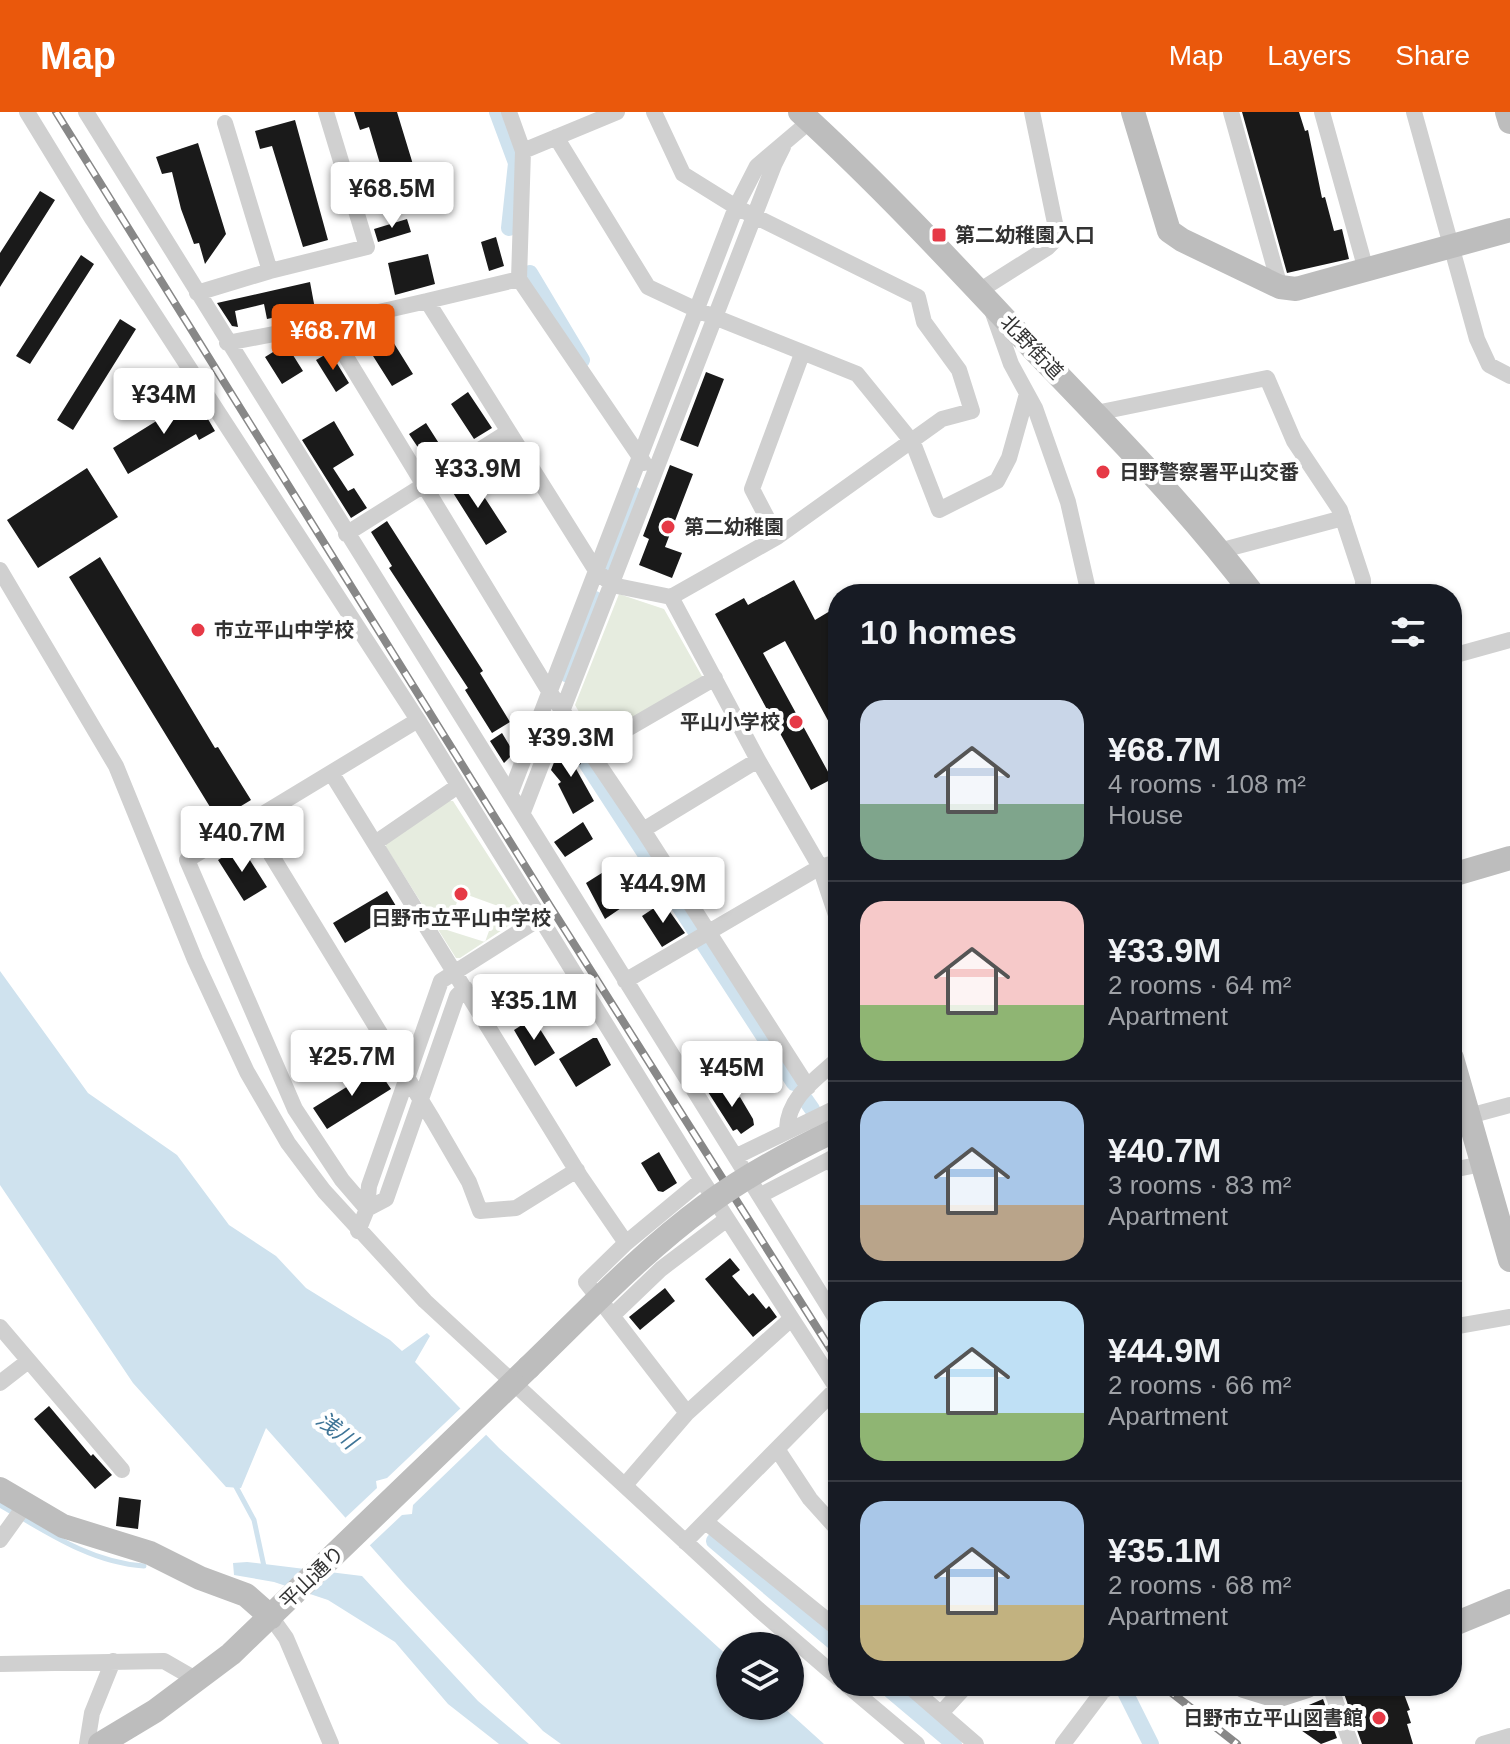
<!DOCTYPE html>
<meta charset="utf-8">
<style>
:root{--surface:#171b24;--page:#20242c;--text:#f1f3f6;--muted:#9ea1a6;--line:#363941;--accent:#ea580c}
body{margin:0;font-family:Arial,"Noto Sans JP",sans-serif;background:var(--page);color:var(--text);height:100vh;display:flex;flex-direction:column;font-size:30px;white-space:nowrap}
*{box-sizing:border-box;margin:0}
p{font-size:26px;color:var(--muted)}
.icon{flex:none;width:44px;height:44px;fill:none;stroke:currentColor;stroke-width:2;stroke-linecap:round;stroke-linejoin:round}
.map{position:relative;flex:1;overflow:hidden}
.drawer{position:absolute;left:828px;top:472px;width:634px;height:1112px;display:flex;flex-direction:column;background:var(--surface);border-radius:32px;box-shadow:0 2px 6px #0004}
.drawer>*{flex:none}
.tools{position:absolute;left:716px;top:1520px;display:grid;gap:16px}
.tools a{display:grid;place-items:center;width:88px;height:88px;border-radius:50%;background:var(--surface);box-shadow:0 2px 6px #0004;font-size:40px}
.price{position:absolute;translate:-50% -68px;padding:0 18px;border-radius:8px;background:#fff;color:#222;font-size:26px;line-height:52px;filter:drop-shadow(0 2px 4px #0008)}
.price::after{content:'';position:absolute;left:50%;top:48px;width:24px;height:18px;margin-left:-12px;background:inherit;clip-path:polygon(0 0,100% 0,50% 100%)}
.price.selected{background:var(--accent);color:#fff}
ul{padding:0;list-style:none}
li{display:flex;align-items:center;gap:24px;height:200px;padding:0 32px}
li+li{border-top:2px solid var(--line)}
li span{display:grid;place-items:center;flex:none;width:224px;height:160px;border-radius:24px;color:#555}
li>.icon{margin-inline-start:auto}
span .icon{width:96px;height:96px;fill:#fffc;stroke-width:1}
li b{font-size:34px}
h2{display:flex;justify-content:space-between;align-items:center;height:96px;padding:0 32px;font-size:34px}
header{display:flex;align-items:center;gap:48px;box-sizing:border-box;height:112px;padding:0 40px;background:var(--accent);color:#fff}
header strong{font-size:38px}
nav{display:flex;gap:44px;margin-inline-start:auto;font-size:28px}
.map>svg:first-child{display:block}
</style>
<header>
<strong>Map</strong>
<nav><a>Map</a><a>Layers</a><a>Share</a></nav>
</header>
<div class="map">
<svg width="1510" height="1632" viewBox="0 0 1510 1632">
<rect width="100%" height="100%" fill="#fff"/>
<path fill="#e6ecdf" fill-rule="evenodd" d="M619,482L664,497L703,566L595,627L575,593Z
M447,689H453L526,802L460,846H456L386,735V730ZM465,782L498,794L485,830L447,818L457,790Z"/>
<path fill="#cfe2ee" d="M0,859L88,981L177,1043L229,1113L276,1144L306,1176L390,1228L402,1239L427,1221L430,1224L415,1250L499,1336L730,1546V1594H782L824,1632H561L543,1619L405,1473L266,1316L241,1376L226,1375L133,1271L0,1073Z
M247,1450L362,1464L478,1589L529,1632H499L448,1592L395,1530L328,1488L274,1470L234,1463L233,1451Z"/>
<path fill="#fff" d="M463,1294L489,1320L413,1393L412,1402L402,1403L367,1436L343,1408L377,1376L376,1369L387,1366Z"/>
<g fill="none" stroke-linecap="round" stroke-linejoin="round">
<path stroke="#cfe2ee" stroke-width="5" d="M234,1371L254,1408L265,1459
M0,1393C45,1419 91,1451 144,1454"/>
<path stroke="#cfe2ee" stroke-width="16" d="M497,0L516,51L509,116
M530,161L582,248
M608,453L635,383
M566,562L595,487
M566,620L794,971
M805,987L812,997
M714,1429L838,1534
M885,1574L954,1632
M1122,1574L1151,1632"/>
</g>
<path fill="#1a1a1a" d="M354,0H397L422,82L392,92L369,15L360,18Z
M1242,0H1299L1305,19L1308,18L1322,86L1325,85L1334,119L1342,117L1349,147L1287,161Z
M295,8L328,128L303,135L272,34L260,37L255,19Z
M198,31L226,122L205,152L199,131L194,132L181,97L172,60L162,62L156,45Z
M40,79L55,88L0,175V141Z
M407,107L411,120L378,130L374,117Z
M496,125L504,154L489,159L481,130Z
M428,142L435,172L395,183L388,151Z
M81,143L94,152L30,252L16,244Z
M310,170L315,197L267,207L264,192L235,199L238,215L232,214L217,191Z
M120,207L136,217L73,318L57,308Z
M382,212L413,262L392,274L361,225Z
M286,232L303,259L282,272L265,245Z
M330,240L349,271L336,280L316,248Z
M706,260L724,267L698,335L680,328Z
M468,280L492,316L474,327L451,292Z
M195,285L215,319L199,328L196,322L128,362L113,336Z
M334,309L354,343L333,356L348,379L354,376L367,396L351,406L302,328Z
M426,311L447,344L431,355L409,322Z
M670,353L693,362L665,435L682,441L672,466L639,453L649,427L643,424Z
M87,356L118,405L38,456L7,408Z
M470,363L507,420L486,433L450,376Z
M387,409L483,559L480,561L510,610L492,621L465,578L468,576L389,456L392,454L371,420Z
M100,445L215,636L218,635L251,688L218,708L69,465Z
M794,468L815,508L830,499L838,514V627L785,529L763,541L832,667L811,678L715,502L744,486L748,493Z
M502,621L514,641L504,651L490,629Z
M562,630L570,631L581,652L575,655L594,689L573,702L558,672L561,670L551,658Z
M583,710L593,727L565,745L554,730Z
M241,734L267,775L244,789L218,748Z
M605,759L627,792L605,807L586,771Z
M387,779L399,799L345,831L333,811Z
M663,790L685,821L662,835L642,804Z
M528,909L529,912L535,909L555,941L535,954L514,918Z
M593,926H597L611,953L576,975L559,947Z
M377,956L391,977L327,1017L313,996Z
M723,971L734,988L740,985L753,1007L754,1013L741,1022L737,1017L733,1019L708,980Z
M659,1040L677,1071L663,1080L658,1079L641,1051Z
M730,1146L740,1158L732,1164L749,1184L753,1181L766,1197L769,1194L777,1205L753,1225L705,1167Z
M665,1176L675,1189L640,1218L629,1205Z
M49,1294L91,1344L93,1342L112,1363L95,1377L34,1307Z
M119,1385L141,1388L138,1417L116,1414Z
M1345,1574H1401L1410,1598L1407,1599L1411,1611L1407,1612L1413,1632H1362L1343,1579Z
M1323,1587L1337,1626L1321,1632L1295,1614L1290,1601Z"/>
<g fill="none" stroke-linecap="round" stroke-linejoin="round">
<path stroke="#d0d0d0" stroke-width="16" d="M27,0L93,108L418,608L702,1068L838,1278
M86,0L838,1210
M509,0L523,39L519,167L644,351
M654,0L683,62L736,95L918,185L924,210L959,258L972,299L942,307L777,425L671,485
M1231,0L1280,175
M1322,0L1366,158
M1414,0L1477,227L1489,253L1510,264
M225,11L270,159
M556,25L648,175L697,198L857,262L913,331L939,398L997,369L1009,346L1027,282
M523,39L617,0
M519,167L427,189L595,457L612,473L671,485L758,648L820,755L838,809
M979,179L1047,136L1054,129L1056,116L1032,0
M197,181L270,159L367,135L326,0
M993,201L1011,252L1035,296L1068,390L1089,482
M326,212L427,189
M227,231L326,212L549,579L643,718L808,975
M1096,301L1267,266L1294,329L1340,398L1363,468V482
M346,422L508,320
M777,425L752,377L802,242
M1219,439L1343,406
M0,458L116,654L195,848L247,960L288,1031L324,1079L425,1189L758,1497L838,1566
M1452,544L1510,528
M589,639L715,566
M332,662L580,1064L626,1131
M511,680L736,95L757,54L810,9
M523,700L774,53L783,35
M251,710L433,1008L469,1070L480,1099L516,1096L577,1058
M643,718L758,648
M375,731L458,674
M625,869L820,755L838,750
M1469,1004L1510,993
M787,1017C788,985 816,967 838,947
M737,1044L838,995
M830,1047L838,1060
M1452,1058L1482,1052
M761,1083L838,1043
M367,1097L342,1068L295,997L187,748L418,608
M367,1097L386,1087L457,884L465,876
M358,1119L367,1097L369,1074L441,869L539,807
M613,1203L661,1157L727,1107
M0,1215L122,1358
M1452,1215L1510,1205
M0,1271L27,1250
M687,1301L586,1170L626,1131L702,1068
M777,1337L810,1387L838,1418
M625,1373L687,1301L791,1207
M707,1411L838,1517
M0,1428L26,1392
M685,1430L837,1276
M271,1505L286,1526L331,1632
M0,1552L164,1549L197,1568
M848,1574L917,1632
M909,1574L976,1632
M1330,1574L1351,1632
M941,1601L966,1574
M87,1632L92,1601L113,1549
M1063,1632L1103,1579L1112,1574
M1483,1632L1510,1624"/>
<path stroke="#bdbdbd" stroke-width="24" d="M800,0C882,75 958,157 1034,238C1110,317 1187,395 1253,482
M1133,0L1169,119L1182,128L1280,175L1296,177L1510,118
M1507,0L1510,10
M1452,763L1510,746
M1452,946L1510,1148
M0,1377L63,1414L150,1441L200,1466L246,1483L271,1505
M1452,1513L1510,1489
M1244,1574L1276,1584L1307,1574
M100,1632L155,1599L231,1542L529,1255"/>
<defs>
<path id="rail" d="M56,0L550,794L838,1249
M1163,1574L1237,1632"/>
</defs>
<use href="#rail" stroke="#888" stroke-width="8"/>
<use href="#rail" stroke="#fff" stroke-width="5" stroke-dasharray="15" stroke-linecap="butt"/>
<path stroke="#bdbdbd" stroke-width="24" d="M529,1255C586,1200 641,1141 705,1094C746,1063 792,1039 838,1017"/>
</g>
<g fill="#e63946" stroke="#fff" stroke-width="3">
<rect x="931" y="115" width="16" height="16" rx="4"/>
<circle cx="1103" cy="360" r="8"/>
<circle cx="668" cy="415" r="8"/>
<circle cx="198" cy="518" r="8"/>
<circle cx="796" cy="610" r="8"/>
<circle cx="461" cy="782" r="8"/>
<circle cx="1379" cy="1606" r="8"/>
</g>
<g text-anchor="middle" stroke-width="8" stroke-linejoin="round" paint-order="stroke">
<g font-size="20" font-weight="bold" fill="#333" stroke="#fff" text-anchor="start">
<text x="955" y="130">第二幼稚園入口</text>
<text x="1119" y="367">日野警察署平山交番</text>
<text x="684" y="422">第二幼稚園</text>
<text x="214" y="525">市立平山中学校</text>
<text x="780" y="617" text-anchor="end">平山小学校</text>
<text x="461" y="813" text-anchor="middle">日野市立平山中学校</text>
<text x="1363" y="1613" text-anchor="end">日野市立平山図書館</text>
</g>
<g font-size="20" fill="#333" stroke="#fff">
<text transform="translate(1032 235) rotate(46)" y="7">北野街道</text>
<text transform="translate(312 1465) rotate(-44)" y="7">平山通り</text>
</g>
<g font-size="22" font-style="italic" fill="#3f7597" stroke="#fff">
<text transform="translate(337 1318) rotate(39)" y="8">浅川</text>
</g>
</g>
</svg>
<div class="tools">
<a><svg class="icon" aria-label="layers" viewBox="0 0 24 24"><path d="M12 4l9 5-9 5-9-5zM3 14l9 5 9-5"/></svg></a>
</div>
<b class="price" style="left:392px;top:118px">¥68.5M</b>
<b class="price selected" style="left:333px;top:260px">¥68.7M</b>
<b class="price" style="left:164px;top:324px">¥34M</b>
<b class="price" style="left:478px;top:398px">¥33.9M</b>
<b class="price" style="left:571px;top:667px">¥39.3M</b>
<b class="price" style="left:242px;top:762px">¥40.7M</b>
<b class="price" style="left:663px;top:813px">¥44.9M</b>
<b class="price" style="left:534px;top:930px">¥35.1M</b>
<b class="price" style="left:352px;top:986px">¥25.7M</b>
<b class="price" style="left:732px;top:997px">¥45M</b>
<section class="drawer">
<h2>10 homes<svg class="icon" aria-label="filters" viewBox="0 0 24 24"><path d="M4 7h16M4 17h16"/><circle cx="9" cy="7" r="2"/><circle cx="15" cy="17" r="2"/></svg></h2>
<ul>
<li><span style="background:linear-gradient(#c9d6e8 65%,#7fa58c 0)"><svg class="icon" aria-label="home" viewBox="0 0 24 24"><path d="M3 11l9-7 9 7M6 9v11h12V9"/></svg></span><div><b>¥68.7M</b><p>4 rooms · 108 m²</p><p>House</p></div></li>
<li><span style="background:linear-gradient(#f6c9c9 65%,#8fb573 0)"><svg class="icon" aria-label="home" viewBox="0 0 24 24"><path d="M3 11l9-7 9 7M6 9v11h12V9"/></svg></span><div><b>¥33.9M</b><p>2 rooms · 64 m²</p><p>Apartment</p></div></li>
<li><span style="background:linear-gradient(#a9c7e8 65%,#b9a48a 0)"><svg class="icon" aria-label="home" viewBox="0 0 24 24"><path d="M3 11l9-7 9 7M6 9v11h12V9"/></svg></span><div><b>¥40.7M</b><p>3 rooms · 83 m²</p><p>Apartment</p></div></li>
<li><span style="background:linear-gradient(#bfe0f5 70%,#8fb573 0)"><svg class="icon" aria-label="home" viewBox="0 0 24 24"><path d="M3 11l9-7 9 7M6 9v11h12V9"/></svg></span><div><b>¥44.9M</b><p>2 rooms · 66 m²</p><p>Apartment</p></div></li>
<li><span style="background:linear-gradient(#a9c7e8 65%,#c2b280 0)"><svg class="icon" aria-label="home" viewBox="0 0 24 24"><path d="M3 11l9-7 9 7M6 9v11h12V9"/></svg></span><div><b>¥35.1M</b><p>2 rooms · 68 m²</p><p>Apartment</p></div></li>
</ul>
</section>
</div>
